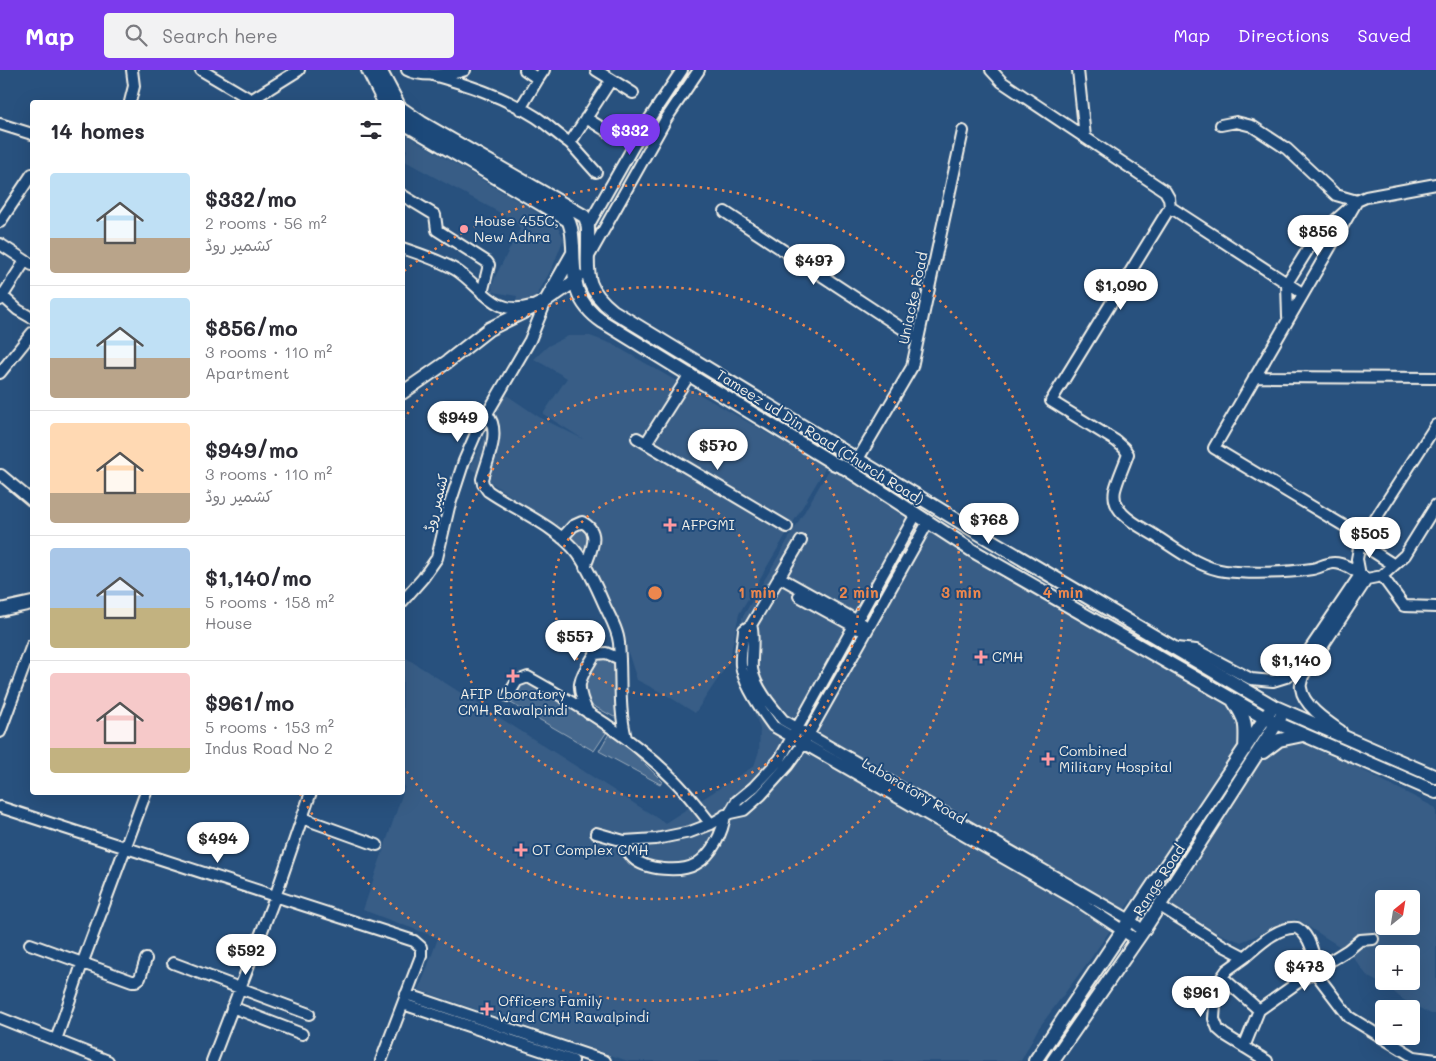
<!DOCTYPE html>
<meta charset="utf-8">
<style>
:root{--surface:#fff;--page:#f2f2f3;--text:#2b2b33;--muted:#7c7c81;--line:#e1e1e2;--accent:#7c3aed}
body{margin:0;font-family:Mali,"Playpen Sans Arabic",sans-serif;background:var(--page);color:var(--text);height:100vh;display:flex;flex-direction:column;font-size:19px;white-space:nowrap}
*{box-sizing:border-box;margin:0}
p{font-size:16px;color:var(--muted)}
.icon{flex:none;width:28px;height:28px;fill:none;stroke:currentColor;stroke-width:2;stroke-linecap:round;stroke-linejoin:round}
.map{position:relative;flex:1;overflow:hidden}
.details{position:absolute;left:30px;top:30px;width:375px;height:695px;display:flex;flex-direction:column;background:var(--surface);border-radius:5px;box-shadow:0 5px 20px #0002}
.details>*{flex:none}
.needle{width:32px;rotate:30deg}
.controls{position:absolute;left:1375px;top:820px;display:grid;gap:10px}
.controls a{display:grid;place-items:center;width:45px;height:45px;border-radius:5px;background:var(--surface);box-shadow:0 5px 20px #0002;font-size:25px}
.price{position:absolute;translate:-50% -42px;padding:0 11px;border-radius:18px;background:#fff;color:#222;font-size:16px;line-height:32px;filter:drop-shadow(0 1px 2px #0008)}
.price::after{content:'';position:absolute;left:50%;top:30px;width:15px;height:11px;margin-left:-8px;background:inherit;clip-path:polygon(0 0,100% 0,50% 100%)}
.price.active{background:var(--accent);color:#fff}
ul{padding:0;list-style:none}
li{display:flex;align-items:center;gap:15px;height:125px;padding:0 20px}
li+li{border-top:1px solid var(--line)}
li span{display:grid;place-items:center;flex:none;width:140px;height:100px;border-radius:5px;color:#555}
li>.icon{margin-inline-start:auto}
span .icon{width:60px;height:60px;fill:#fffc;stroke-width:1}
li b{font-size:21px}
h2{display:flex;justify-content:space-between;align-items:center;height:60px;padding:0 20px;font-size:21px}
header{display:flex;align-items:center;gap:30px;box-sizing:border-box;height:70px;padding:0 25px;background:var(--accent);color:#fff}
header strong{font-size:24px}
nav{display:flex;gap:28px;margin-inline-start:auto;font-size:18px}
.search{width:350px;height:45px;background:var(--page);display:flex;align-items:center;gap:12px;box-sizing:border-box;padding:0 18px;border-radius:5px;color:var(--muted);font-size:19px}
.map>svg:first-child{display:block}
</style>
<header>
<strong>Map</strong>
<div class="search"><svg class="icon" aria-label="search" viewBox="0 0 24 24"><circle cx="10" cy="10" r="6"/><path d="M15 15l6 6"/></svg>Search here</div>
<nav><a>Map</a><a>Directions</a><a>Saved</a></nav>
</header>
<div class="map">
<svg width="1436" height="991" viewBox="0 0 1436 991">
<rect width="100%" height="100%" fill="#28517e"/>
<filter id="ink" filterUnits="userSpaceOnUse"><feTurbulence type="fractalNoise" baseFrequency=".02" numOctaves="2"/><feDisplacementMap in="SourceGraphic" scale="10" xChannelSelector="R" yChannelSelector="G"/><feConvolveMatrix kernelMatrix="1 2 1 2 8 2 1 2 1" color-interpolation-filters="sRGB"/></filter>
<g filter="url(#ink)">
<path fill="#375d86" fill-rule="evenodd" d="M403,63L555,153L564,168L553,196L528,242L514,238L517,226L493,222L492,216L496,205L520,159L515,151L403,90L407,80L403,77Z
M568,266H590L612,274L826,397L739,544L729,592L695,643L668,626L637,610L625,573L604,534L577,478L518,431L470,398L505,324L539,347L583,369L543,344L567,308L534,289L548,276Z
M833,393L1186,609L1436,738V944H1431L1402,929L1388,917L1368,907L1350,883L1296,849L1241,872L1131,830L1091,888L1038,959L1021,991H628L419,920L438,868L363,840L405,716L402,715L403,586L665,753L754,696L759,681L760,659L738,596L742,548ZM1384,829H1411V856H1384ZM1384,884H1411V911H1384Z"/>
<path fill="#45688e" stroke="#9cacbb" d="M584,456L592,468L587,480L584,482L569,466L573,460Z
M600,587L615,593L620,601L621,644L614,647L590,634C583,611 584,608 595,588Z
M528,611L608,660L594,681L509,632L523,613Z
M610,662L630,679L663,712L660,714L599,681Z"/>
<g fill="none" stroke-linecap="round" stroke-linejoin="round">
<defs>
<path id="minor" d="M201,0L255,32
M407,0C419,7 452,5 465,0
M525,0L538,9L544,0
M596,0L633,23
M991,0L1002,12L1165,121L1169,128L1170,137L1051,331L1116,371L1124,378L1128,384C1124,396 1118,408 1115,420C1110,443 1138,455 1154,465C1175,478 1199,498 1225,501C1250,504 1286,503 1312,499C1319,498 1326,493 1334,493C1346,493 1358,503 1367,509
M1078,0L1085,67
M429,4C466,14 503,26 536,47C548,55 558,65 570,73
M130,32L134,16L132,0
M250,32L251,30L299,0
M520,39L538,9
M586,48L615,66
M0,54L32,64
M1221,55L1236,52L1252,56L1287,79L1336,125L1357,131
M596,102L570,73L611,10
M402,125L435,145L437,160L487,192L489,195L482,223
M1357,131L1214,378L1346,457L1360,473L1394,495
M1170,137L1302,223
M725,142L918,269
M0,152L32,104
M588,156L646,54L682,0
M0,174L32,195
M402,178C420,184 439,190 456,200C482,217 494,247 531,236
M589,186L666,49L699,0
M0,224L18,240L32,248
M0,230L25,191
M1288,247L1287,213L1315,168L1357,131L1366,127L1436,114
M0,303L32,263
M1254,307L1436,308
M487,344C502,361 487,390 482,409L483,414L488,421C514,439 559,458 578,484C588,498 597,518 604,534C610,547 618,560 619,573C622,605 618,637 626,668
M637,368L787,457
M646,373L690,304
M858,389L912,297L963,61
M1,405L32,431
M562,468L573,456L582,452C602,462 591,480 585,497
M801,471L751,555L744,560C743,571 740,584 741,595C743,614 762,641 773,656L1075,829L1137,870
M1360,505L1357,489L1360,473L1436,355
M1382,506L1404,536L1436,537
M779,507L863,554
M1367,509L1382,506L1405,485L1436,435
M799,526L859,559
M402,532L423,508L437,488L449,437L464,391L477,361L530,270L546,231
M751,555C755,564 751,587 752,599C755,617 771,636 783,650L1130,850L1143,861
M1176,578L1196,580L1251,609L1273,611L1286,607L1295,601L1360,505
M508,626L517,611L528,607C580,636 633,668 674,710C688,724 699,739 711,754
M588,643C574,614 579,610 595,584L606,583L620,589
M1341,661C1328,652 1303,636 1301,618C1300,615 1302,610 1303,606L1367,509
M0,662L32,575
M0,737L414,871L421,877V886L381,991
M730,743L737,731L754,717L780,689L916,444
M302,748L377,775
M596,763L624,771L656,769L690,762L711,754L730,743L744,740L761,725L788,695L803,674L928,452
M624,771C625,778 628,783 633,788C645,800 681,803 696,794C712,785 723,762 725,745
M1160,836L1222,875L1245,887C1259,875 1278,856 1297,858C1310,865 1316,887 1314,901L1349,947L1414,987L1436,990
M30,874L132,911H136L140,908L146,889
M1245,887L1227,900L1222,907L1216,920L1214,949L1218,959L1225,965L1267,991
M173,893L309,944
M1222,907L1259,940
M406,924L605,991
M403,934L573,991
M232,937L302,964
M0,948L108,991
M56,970L82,894L146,722
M1244,977L1259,940L1314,901L1348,880L1360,870L1373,869
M212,991L275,827L311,722"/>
<path id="major" d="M368,0L384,32
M380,0L397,32
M402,39L422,53L584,146C589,153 588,161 588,169C588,204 583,217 613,241L980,464L1273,636L1436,707
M402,52L568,150C573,159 572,167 573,176C574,209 573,232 603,252L833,393L845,398L973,481L1265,648L1436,722
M547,229L573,183
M402,323L447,292L489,259L546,231L575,211L578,206
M0,540L32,533
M1234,632C1247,651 1246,656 1245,679
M1263,682L1279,670L1303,665
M1035,991L1269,642
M1053,991L1143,861L1280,648"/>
</defs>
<use href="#minor" stroke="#f4f1e8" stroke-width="14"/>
<use href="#major" stroke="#f4f1e8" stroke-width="16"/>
<use href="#minor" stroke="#1f4a7a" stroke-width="10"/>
<use href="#major" stroke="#1f4a7a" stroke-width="12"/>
</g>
</g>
<g fill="none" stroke="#ec874e" stroke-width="2.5" stroke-dasharray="2.5 5">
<circle cx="655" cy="523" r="102"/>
<circle cx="655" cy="523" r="204"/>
<path d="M403 350A306 306 0 1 1 403 696"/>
<path d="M404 201A408 408 0 1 1 300 724"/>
</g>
<g fill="#ff9aa2" stroke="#1f4a7a" stroke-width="2">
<circle cx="464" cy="159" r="5"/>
<path d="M667.5 447.5h5v5h5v5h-5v5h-5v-5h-5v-5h5z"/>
<path d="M978.5 579.5h5v5h5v5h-5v5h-5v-5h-5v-5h5z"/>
<path d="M510.5 598.5h5v5h5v5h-5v5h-5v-5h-5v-5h5z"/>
<path d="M1045.5 681.5h5v5h5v5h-5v5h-5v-5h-5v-5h5z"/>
<path d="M518.5 772.5h5v5h5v5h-5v5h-5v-5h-5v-5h5z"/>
<path d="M484.5 931.5h5v5h5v5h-5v5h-5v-5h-5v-5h5z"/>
</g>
<g text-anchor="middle" stroke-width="4" stroke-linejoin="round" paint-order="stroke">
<g font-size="14" fill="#f4f1e8" stroke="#1f4a7a" text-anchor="start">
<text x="474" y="156">House 455C,<tspan x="474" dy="16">New Adhra</tspan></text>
<text x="681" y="460">AFPGMI</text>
<text x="992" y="592">CMH</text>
<text x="513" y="629" text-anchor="middle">AFIP Lboratory<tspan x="513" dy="16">CMH Rawalpindi</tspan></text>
<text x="1059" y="686">Combined<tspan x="1059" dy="16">Military Hospital</tspan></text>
<text x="532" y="785">OT Complex CMH</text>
<text x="498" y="936">Officers Family<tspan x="498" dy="16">Ward CMH Rawalpindi</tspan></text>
</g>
<g font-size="14" fill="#f4f1e8" stroke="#1f4a7a">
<text transform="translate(913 228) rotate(-78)" y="5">Uniacke Road</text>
<text transform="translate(820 367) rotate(32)" y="5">Tameez ud Din Road (Church Road)</text>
<text transform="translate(436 433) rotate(-75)" y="5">کشمیر روڈ</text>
<text transform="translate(914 721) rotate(30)" y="5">Laboratory Road</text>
<text transform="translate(1159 810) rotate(-57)" y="5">Range Road</text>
</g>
</g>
<circle cx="655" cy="523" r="8" fill="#ec874e" stroke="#1f4a7a" stroke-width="2.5"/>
<g font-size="15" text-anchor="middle" font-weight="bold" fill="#ec874e" stroke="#1f4a7a" stroke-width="4" stroke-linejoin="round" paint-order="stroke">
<text x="757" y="528">1 min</text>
<text x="859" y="528">2 min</text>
<text x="961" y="528">3 min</text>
<text x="1063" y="528">4 min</text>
</g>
</svg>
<div class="controls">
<a><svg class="needle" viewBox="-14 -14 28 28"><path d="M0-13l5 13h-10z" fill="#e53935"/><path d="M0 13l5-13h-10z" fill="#7c7c81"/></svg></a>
<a>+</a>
<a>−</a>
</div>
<b class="price active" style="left:630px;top:86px">$332</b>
<b class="price" style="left:1318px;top:187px">$856</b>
<b class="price" style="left:814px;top:216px">$497</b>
<b class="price" style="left:1121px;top:241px">$1,090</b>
<b class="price" style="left:458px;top:373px">$949</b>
<b class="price" style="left:718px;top:401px">$570</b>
<b class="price" style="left:989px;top:475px">$768</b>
<b class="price" style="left:1370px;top:489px">$505</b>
<b class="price" style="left:575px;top:592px">$557</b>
<b class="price" style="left:1296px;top:616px">$1,140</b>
<b class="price" style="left:218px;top:794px">$494</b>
<b class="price" style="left:246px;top:906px">$592</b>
<b class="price" style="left:1305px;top:922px">$478</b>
<b class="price" style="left:1201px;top:948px">$961</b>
<section class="details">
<h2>14 homes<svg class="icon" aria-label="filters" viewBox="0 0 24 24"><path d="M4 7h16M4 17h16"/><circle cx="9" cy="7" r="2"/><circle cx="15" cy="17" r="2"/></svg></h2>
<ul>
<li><span style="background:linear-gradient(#bfe0f5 65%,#b9a48a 0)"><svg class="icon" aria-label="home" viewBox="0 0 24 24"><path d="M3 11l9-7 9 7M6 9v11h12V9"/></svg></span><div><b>$332/mo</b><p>2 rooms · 56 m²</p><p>کشمیر روڈ</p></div></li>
<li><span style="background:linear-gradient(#bfe0f5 60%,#b9a48a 0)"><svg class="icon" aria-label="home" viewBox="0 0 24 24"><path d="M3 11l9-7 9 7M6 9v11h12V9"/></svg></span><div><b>$856/mo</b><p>3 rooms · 110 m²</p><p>Apartment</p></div></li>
<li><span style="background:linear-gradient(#ffd9b3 70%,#b9a48a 0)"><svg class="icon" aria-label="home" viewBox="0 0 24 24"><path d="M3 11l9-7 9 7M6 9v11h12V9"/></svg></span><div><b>$949/mo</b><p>3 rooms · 110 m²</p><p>کشمیر روڈ</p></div></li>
<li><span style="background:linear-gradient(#a9c7e8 60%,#c2b280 0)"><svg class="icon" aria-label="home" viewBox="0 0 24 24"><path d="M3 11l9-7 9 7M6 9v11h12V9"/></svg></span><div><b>$1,140/mo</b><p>5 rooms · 158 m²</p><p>House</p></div></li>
<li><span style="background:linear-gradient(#f6c9c9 75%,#c2b280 0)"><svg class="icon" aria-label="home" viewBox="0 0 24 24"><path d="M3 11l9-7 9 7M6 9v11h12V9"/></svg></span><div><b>$961/mo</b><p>5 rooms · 153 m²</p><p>Indus Road No 2</p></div></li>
</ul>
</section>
</div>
